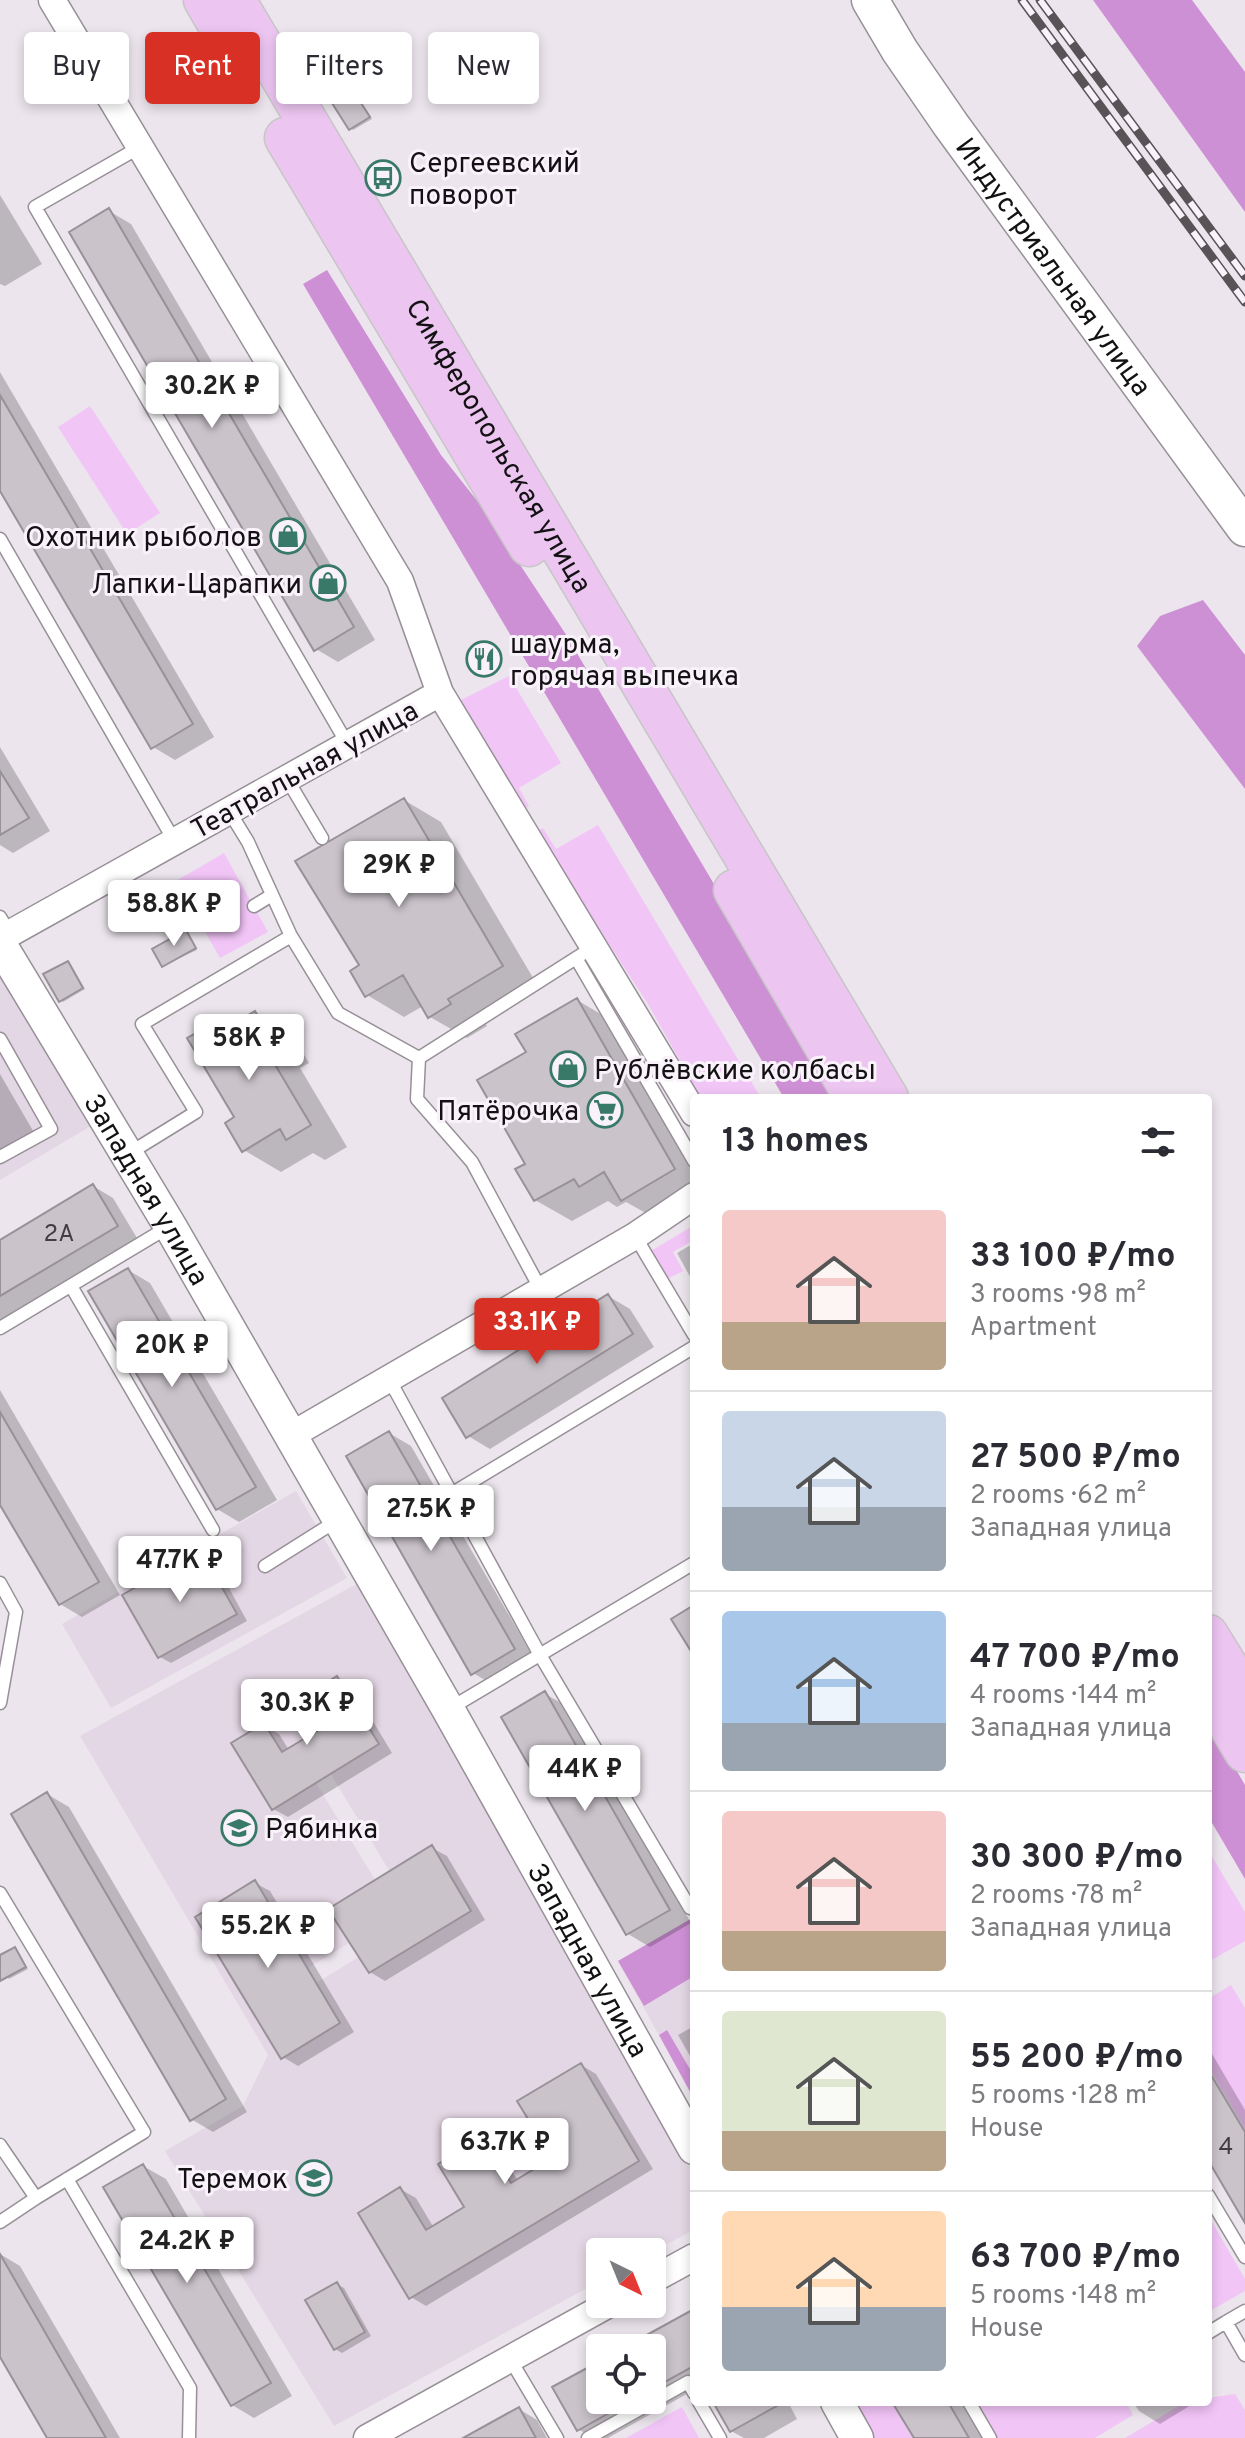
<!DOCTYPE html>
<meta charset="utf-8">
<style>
:root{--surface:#fff;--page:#f2f2f3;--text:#2b2b33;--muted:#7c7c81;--line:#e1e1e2;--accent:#d93025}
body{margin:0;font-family:Overpass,sans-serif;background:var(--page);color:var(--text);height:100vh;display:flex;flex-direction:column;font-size:30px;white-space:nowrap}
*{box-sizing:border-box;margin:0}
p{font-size:26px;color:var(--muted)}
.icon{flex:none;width:44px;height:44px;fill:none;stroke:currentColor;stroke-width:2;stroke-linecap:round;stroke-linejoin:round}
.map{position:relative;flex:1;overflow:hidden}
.drawer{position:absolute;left:690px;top:1094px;width:522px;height:1312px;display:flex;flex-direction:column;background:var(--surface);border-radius:8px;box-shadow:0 4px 12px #0003}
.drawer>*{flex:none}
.banner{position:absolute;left:24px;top:32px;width:546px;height:72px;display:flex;gap:16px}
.needle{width:52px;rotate:137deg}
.tools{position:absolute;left:586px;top:2238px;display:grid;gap:16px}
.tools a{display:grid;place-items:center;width:80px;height:80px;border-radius:8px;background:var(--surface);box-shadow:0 4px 12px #0003;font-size:40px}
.price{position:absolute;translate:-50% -68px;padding:0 18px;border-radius:8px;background:#fff;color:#222;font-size:26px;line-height:52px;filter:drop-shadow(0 2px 4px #0008)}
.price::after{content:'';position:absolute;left:50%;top:48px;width:24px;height:18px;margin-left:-12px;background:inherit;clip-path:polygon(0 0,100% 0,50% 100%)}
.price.current{background:var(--accent);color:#fff}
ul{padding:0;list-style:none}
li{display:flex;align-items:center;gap:24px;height:200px;padding:0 32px}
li+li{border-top:2px solid var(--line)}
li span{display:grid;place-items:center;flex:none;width:224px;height:160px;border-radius:8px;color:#555}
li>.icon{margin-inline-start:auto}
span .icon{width:96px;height:96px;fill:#fffc;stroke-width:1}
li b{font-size:34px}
h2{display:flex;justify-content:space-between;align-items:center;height:96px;padding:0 32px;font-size:34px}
.pill{padding:0 28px;border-radius:8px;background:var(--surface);box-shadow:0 4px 12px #0003;font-size:28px;line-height:72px}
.pill.current{background:var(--accent);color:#fff}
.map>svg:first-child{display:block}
</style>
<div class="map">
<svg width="1245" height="2438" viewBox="0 0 1245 2438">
<rect width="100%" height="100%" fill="#ece5ed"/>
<path fill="#e4d7e5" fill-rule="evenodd" d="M0,978L7,983L91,1126L0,1180Z
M296,1491L347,1578L111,1708L62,1624Z
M360,1582L694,2172V2230L652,2252H600V2281L334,2426L165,2151L243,2106L268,2055L80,1736ZM338,1677L378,1744L330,1773L407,1900L432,1846L471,1911L369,1973L359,1957L316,1983L255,1881L308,1968L349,1943L328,1909L359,1890L393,1909L316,1783L272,1810L231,1743L282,1752L324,1727L306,1696ZM581,2063L639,2161L409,2298L358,2213L400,2187L426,2230L464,2207L438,2164L483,2137L511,2183L552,2159L518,2101ZM336,2282L365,2332L334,2350L305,2300Z
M694,1917V2099L618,1961Z"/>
<path fill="#f2c5f7" d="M90,406L160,513L127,534L58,427Z
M509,676L561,763L519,788L529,806L523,810L457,702Z
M598,825L761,1098H701L648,1004L536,832L543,828L556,849Z
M224,853L268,932L220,958L176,881Z
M694,1225V1240L673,1252L683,1271L667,1279L651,1251Z
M1208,1850L1245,1912V1941L1208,1962Z
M1231,1985L1245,2008V2129L1208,2066V1999Z
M1208,2215L1245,2279V2291L1208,2312Z
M1235,2394L1245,2410V2438H1125L1184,2403L1208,2402V2398Z
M851,2402H891L913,2438H871Z
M976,2402H1126L1133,2415L1095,2438H997Z
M682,2407L699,2438H626Z"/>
<path fill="#ce90d5" d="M1093,0H1192L1245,72V212Z
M327,270L441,455L482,507L565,633L841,1098H784L303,284Z
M1203,600L1245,655V789L1137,646L1160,616Z
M1208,1722L1245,1785V1879L1208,1816Z
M694,1917V1976L644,2006L618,1961Z
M667,2030L694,2076V2099L659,2035Z"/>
<path fill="#0003" d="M332,58L372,119L353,130L350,128Z
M0,195L42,264L5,286L0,284Z
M109,211L131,224L375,640L338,662L316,649Z
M0,372L214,737L175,760L153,747L0,487Z
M0,747L50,831L13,853L0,845Z
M404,800L441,822L539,988L484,1020L487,1026L467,1038L430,1017L423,1006L404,1017L367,995L361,966Z
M186,932L197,950L164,965Z
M68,963L85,989L63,1002L60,1000Z
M577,1000L614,1022L694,1161V1201L660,1221L626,1202L617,1207L608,1201L572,1221L535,1200L528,1165V1052Z
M255,1014L292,1035L309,1063L300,1068L347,1147L325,1160L313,1153L281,1172L244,1150L210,1027L222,1034Z
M0,1074L39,1141L0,1164Z
M93,1186L113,1198L137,1238L0,1320V1242Z
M694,1243V1284L677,1253Z
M128,1270L150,1283L277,1500L239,1522L217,1509Z
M608,1296L630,1309L654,1347L490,1449L468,1436Z
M0,1390L120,1595L82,1617L60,1604L0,1501Z
M389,1433L411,1446L536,1662L495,1686L473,1673Z
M201,1553L213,1559L247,1621L171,1663L160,1657Z
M338,1679L353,1688L392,1753L288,1817L273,1809L264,1725L279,1734L289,1750L327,1727Z
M545,1694L567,1706L691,1923L650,1947L628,1934Z
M47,1794L69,1807L247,2112L213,2132L191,2119Z
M432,1848L447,1856L485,1920L385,1981L370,1972Z
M255,1883L270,1891L354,2032L298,2066L283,2057Z
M15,1949L28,1969L9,1979L0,1965V1957Z
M694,2026V2063L678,2035Z
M1208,2047L1245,2110V2219L1208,2156Z
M581,2065L596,2074L653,2169L426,2306L411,2297L400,2189L416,2198L434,2228L467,2208L483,2139L498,2148L518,2181L555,2159Z
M143,2166L166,2179L292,2396L254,2418L232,2405Z
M0,2254L20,2266L120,2438H49L0,2353Z
M337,2284L344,2288L371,2336L342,2353L335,2349Z
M694,2311V2390L608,2438H593L578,2429L600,2363V2400H652V2348H627Z
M715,2402H788L797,2419L764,2438H744L731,2431Z
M894,2402H961L983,2438H916Z
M1133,2402H1196L1160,2424L1139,2411Z
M519,2409L537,2420L547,2438H467Z"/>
<path fill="#cac3ca" stroke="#989198" stroke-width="2" d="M330,55L370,117L349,130L325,92Z
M109,208L354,627L314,651L69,232Z
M0,395L193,724L151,749L0,491Z
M0,771L29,818L0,835Z
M404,798L503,966L448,999L451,1004L428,1018L403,975L365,997L350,971L359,965L295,861Z
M186,930L196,948L162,967L152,949Z
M68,961L83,988L59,1002L43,974Z
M577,998L675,1169L621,1201L604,1172L579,1187L574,1179L534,1201L515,1169L525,1164L477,1080L526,1052L515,1034Z
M255,1011L273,1041L264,1046L311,1125L286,1140L280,1129L242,1152L225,1123L234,1117L187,1038L210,1025L216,1035Z
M93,1184L118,1226L0,1296V1240Z
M128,1268L256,1487L216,1510L88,1291Z
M608,1294L633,1334L466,1438L442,1398Z
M0,1412L99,1582L59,1605L0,1505Z
M389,1431L515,1649L471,1675L346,1456Z
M201,1550L237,1614L158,1658L122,1595Z
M694,1605V1656L671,1619Z
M337,1676L379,1744L272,1810L231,1743L264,1723L282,1752L324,1727L306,1696Z
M545,1691L670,1910L626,1935L501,1717Z
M47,1792L226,2099L190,2121L11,1814Z
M432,1845L471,1911L369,1973L328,1909Z
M255,1880L340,2023L281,2059L195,1917Z
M15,1947L26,1967L0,1981V1955Z
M581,2063L639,2161L409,2299L358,2213L400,2187L426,2230L464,2207L438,2164L483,2137L511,2183L552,2158L517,2101Z
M1208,2070L1245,2132V2223L1208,2160Z
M143,2164L271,2383L231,2406L103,2187Z
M0,2254L106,2438H47L0,2357Z
M337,2282L365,2332L334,2350L305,2300Z
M694,2309V2366L652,2389V2348H623Z
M600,2361V2400H632L577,2431L552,2387Z
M713,2402H784L730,2432Z
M892,2402H948L969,2438H914Z
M519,2407L536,2438H463Z"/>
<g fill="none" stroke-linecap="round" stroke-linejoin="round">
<defs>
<path id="service" d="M140,147L35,207L348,745
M0,539L175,842
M287,779L322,838
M229,811L248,842L291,936L338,1013L419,1058
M254,906L272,895
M0,917L10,934
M576,958L694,1161
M0,1039L51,1129L0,1157
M128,1154L196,1112L142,1024L291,936
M635,1236L694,1335
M71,1286L213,1530
M541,1290L472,1162L417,1099L419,1058L595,946
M0,1328L170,1226
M389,1379L540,1655L690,1908
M453,1493L694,1347
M265,1566L338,1520
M0,1583L16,1612L0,1703
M449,1709L694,1563
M0,1893L144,2132L36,2198
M0,2145L36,2198L0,2222
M67,2179L190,2388L189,2438
M1208,2195L1245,2257
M1226,2322L1245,2311
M1208,2333L1226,2322L1245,2355
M510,2359L557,2438
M699,2402L720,2438
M969,2402L990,2438
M588,2438L688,2382L694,2393"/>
<path id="minor" d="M52,0L400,581L440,693L694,1113
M0,939L440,693
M290,1436L635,1236L694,1196
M652,2280L694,2257
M367,2438L609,2304"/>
<g id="tertiary">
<path id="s1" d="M0,944L170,1226L448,1709L694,2148"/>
<path d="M837,2402L857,2438"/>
</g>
<g id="secondary">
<path id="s2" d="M870,0L900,51L951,125L1245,528"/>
</g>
<g id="primary">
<path d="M204,0L236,55"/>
<path id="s3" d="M235,0L888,1098"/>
<path d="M285,138L529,546"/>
<path d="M734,890L855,1098"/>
<path d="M1208,1635L1245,1695"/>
<path d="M1208,1690L1245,1752"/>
</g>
</defs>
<use href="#service" stroke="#979097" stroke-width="15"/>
<use href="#minor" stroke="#979097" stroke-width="29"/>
<use href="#tertiary" stroke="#979097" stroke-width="35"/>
<use href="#secondary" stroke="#979097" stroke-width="39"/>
<use href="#primary" stroke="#c6c6c6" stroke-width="43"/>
<use href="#service" stroke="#fff" stroke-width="12"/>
<use href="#minor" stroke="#fff" stroke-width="26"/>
<use href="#tertiary" stroke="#fff" stroke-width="32"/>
<use href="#secondary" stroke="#fff" stroke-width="36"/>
<use href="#primary" stroke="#ecc5f0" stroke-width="40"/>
<defs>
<path id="rail" d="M1022,0L1245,302
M1040,0L1245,276"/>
</defs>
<use href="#rail" stroke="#575357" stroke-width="9"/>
<use href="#rail" stroke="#faf2fb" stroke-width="6" stroke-dasharray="18" stroke-linecap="butt"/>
</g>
<defs>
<symbol id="bus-ring" viewBox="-11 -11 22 22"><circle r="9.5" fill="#faf2fb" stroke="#397967" stroke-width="1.5"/><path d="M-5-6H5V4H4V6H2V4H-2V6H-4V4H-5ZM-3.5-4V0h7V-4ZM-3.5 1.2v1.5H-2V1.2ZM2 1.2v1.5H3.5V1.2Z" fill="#397967"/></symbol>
<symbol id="shop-ring" viewBox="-11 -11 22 22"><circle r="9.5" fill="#faf2fb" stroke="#397967" stroke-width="1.5"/><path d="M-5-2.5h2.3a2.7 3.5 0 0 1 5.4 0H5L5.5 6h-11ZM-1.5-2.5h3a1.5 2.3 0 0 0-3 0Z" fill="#397967"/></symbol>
<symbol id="restaurant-ring" viewBox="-11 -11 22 22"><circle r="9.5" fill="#faf2fb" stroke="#397967" stroke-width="1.5"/><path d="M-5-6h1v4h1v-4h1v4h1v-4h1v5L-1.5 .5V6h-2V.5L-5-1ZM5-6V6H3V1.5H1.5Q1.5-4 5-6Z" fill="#397967"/></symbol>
<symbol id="supermarket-ring" viewBox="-11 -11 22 22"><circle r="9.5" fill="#faf2fb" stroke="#397967" stroke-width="1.5"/><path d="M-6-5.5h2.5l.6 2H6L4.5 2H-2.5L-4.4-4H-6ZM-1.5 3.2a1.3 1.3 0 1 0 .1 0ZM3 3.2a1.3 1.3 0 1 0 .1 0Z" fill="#397967"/></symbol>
<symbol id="school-ring" viewBox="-11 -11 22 22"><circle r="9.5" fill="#faf2fb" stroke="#397967" stroke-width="1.5"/><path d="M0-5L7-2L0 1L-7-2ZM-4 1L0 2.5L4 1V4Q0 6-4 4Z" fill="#397967"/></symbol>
</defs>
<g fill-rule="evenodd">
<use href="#bus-ring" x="363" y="158" width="40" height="40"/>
<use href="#shop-ring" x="268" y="516" width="40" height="40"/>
<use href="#shop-ring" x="308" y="563" width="40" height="40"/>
<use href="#restaurant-ring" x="464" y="639" width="40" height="40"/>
<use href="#shop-ring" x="548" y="1049" width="40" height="40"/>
<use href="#supermarket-ring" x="585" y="1090" width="40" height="40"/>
<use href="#school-ring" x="219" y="1808" width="40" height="40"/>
<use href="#school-ring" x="294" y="2158" width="40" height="40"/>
</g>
<g text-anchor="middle" stroke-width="6" stroke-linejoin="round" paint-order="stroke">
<g font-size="24" fill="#413e41">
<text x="59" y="1241">2А</text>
<text x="1226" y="2154">4</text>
</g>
<g font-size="28" fill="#131113" stroke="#faf2fb" text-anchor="start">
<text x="409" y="172">Сергеевский<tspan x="409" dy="32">поворот</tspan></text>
<text x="262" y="546" text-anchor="end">Охотник рыболов</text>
<text x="302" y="593" text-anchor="end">Лапки-Царапки</text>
<text x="510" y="653">шаурма,<tspan x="510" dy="32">горячая выпечка</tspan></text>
<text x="594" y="1079">Рублёвские колбасы</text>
<text x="579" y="1120" text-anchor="end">Пятёрочка</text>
<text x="265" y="1838">Рябинка</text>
<text x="288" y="2188" text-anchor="end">Теремок</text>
</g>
<g font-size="28" fill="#131113" stroke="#faf2fb">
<text dy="10" stroke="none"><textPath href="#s2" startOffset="324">Индустриальная улица</textPath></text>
<text dy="10" stroke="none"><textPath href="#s3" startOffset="518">Симферопольская улица</textPath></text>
<text transform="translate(304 769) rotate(-29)" y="10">Театральная улица</text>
<text dy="10" stroke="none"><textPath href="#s1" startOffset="286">Западная улица</textPath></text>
<text dy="10" stroke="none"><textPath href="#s1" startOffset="1174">Западная улица</textPath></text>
</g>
</g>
</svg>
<div class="tools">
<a><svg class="needle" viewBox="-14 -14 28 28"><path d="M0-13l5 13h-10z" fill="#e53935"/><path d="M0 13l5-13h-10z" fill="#7c7c81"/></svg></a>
<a><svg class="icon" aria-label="locate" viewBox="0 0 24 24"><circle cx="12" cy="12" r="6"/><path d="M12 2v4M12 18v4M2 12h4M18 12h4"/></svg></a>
</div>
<b class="price" style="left:212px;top:430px">30.2K ₽</b>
<b class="price" style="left:399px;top:909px">29K ₽</b>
<b class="price" style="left:174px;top:948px">58.8K ₽</b>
<b class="price" style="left:249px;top:1082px">58K ₽</b>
<b class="price current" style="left:537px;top:1366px">33.1K ₽</b>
<b class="price" style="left:172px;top:1389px">20K ₽</b>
<b class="price" style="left:431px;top:1553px">27.5K ₽</b>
<b class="price" style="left:180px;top:1604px">47.7K ₽</b>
<b class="price" style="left:307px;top:1747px">30.3K ₽</b>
<b class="price" style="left:585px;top:1813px">44K ₽</b>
<b class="price" style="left:268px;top:1970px">55.2K ₽</b>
<b class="price" style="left:505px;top:2186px">63.7K ₽</b>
<b class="price" style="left:187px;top:2285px">24.2K ₽</b>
<div class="banner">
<a class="pill">Buy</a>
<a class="pill current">Rent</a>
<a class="pill">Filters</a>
<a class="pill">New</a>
</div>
<section class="drawer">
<h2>13 homes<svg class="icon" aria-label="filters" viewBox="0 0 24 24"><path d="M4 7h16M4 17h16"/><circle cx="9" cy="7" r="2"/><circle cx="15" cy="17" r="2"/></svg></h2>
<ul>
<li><span style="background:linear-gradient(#f6c9c9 70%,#b9a48a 0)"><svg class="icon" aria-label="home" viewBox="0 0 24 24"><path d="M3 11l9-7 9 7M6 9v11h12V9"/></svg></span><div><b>33 100 ₽/mo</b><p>3 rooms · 98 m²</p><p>Apartment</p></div></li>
<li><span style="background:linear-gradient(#c9d6e8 60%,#9aa5b1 0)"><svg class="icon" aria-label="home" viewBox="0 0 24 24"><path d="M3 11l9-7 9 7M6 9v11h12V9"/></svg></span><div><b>27 500 ₽/mo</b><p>2 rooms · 62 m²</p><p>Западная улица</p></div></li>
<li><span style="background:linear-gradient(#a9c7e8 70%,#9aa5b1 0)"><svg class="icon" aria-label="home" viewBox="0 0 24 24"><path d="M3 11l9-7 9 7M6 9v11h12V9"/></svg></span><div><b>47 700 ₽/mo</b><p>4 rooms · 144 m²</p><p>Западная улица</p></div></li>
<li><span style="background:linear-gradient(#f6c9c9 75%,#b9a48a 0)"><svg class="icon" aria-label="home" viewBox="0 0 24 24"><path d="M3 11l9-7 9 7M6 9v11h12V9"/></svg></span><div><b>30 300 ₽/mo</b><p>2 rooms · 78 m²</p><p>Западная улица</p></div></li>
<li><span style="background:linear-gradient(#dfe7d0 75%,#b9a48a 0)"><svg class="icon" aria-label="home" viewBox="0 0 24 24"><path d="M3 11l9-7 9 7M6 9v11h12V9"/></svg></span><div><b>55 200 ₽/mo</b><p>5 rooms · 128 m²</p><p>House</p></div></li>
<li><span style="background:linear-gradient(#ffd9b3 60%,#9aa5b1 0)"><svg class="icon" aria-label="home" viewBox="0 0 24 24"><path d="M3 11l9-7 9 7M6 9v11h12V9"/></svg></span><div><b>63 700 ₽/mo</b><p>5 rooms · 148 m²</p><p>House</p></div></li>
</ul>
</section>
</div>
